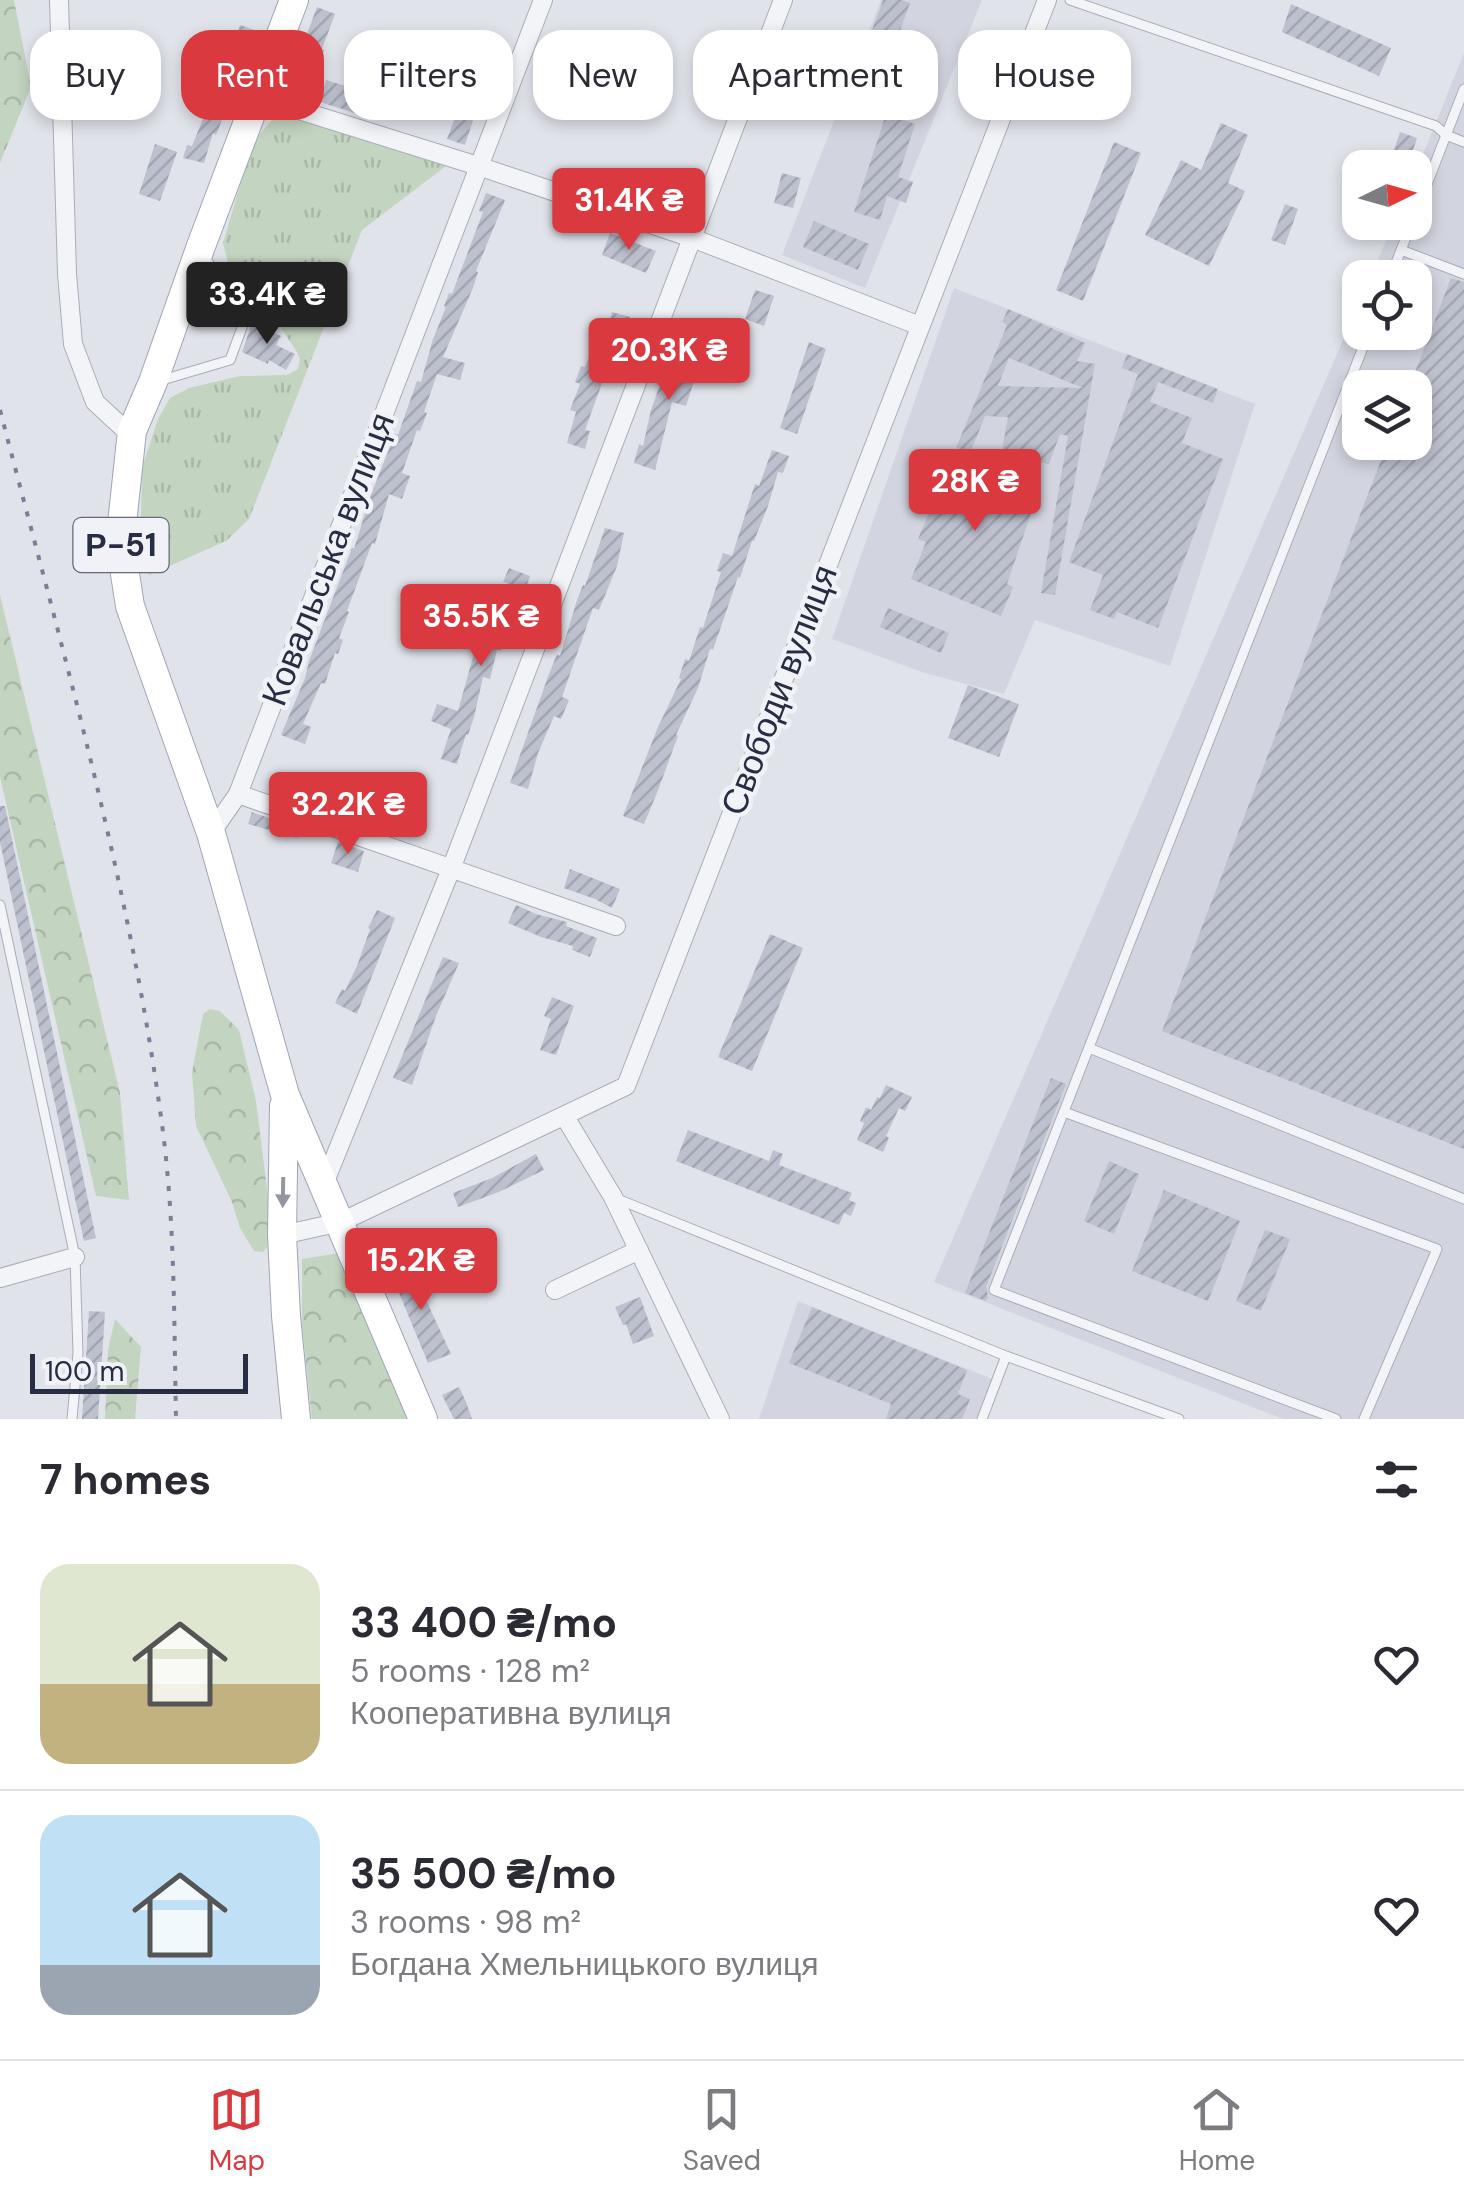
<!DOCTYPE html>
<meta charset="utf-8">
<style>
:root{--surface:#fff;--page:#f7f7f7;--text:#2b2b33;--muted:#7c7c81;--line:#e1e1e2;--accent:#db3940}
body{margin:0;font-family:"DM Sans",sans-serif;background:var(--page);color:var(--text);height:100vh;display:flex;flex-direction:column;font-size:38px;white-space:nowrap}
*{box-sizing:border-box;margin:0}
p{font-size:32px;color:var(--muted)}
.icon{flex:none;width:55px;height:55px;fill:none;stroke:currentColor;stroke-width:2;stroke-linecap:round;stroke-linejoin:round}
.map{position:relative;height:1419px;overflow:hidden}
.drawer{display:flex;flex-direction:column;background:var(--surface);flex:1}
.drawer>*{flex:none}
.hud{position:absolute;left:30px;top:30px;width:1405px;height:90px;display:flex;gap:20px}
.needle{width:65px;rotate:85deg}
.tools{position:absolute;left:1342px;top:150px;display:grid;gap:20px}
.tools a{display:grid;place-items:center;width:90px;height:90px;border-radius:20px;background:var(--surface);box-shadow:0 5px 15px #0003;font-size:50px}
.scale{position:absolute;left:30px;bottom:25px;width:218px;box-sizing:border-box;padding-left:10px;border:5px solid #272e43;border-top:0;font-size:28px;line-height:35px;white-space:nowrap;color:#272e43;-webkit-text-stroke:8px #f0f2f7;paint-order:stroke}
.price{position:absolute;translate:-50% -85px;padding:0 22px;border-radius:10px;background:var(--accent);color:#fff;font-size:32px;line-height:65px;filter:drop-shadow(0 2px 5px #0008)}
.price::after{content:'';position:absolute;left:50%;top:60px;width:30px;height:22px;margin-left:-15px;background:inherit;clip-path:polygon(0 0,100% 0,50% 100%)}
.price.selected{background:#222;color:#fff}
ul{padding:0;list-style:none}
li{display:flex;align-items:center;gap:30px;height:250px;padding:0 40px}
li+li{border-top:2px solid var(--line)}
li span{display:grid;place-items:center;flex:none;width:280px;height:200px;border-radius:30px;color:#555}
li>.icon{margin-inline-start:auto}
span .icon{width:120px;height:120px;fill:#fffc;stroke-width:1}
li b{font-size:42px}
h2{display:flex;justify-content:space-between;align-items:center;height:120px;padding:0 40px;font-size:42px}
.tag{padding:0 35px;border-radius:30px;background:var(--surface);box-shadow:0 5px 15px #0003;font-size:35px;line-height:90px}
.tag.selected{background:var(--accent);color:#fff}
.tab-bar{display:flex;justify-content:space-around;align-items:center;height:140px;border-top:2px solid var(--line);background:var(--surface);font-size:28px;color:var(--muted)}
.tab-bar a{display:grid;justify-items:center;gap:5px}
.tab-bar .selected{color:var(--accent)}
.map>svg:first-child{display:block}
</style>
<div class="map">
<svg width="1464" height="1419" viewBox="0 0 1464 1419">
<defs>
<pattern id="grass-tufts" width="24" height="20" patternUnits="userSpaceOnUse" patternTransform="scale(2.5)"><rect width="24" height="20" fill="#c3d5c0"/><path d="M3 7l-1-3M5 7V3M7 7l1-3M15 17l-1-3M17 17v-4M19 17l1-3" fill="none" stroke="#a8b7a6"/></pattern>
<pattern id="forest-crowns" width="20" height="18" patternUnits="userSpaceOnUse" patternTransform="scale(2.5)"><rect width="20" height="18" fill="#c3d5c0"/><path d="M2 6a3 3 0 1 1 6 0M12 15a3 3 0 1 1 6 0" fill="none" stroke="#a8b7a6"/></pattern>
<pattern id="building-hatch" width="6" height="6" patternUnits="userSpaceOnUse" patternTransform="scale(2.5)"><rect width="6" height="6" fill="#bdc1ce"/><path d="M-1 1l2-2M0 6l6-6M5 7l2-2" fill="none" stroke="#a2a6b2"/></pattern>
</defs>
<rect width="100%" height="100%" fill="#e0e3ea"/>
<path fill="#d2d5df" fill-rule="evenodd" d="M881,0H982L865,288L782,255Z
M1464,53V1419H1283L934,1282L1360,301V332H1415V278L1370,277L1394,223L1415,222V174ZM1360,388H1415V442H1360Z
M954,288L1255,404L1170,666L1035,620L1004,694L925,673L832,639Z
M798,1301L997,1381L982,1419H759Z"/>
<path fill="url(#grass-tufts)" d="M278,113L446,166L362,230L249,519L226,541L149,575L140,561L142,468L158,419L170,398L189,388L240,376L287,375L298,369L300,359L297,352L275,319L228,263L223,243L253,142Z"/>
<path fill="url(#forest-crowns)" d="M0,0H14L31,87L0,163Z
M0,595L120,1093L129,1200L96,1196L0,777Z
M210,1009L220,1011L239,1030L256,1101L268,1197L269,1245L263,1252L254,1251L240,1228L232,1202L196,1126L192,1072L203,1014Z
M339,1253L412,1419H312L302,1325V1259Z
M115,1319L141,1347L135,1419H105L108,1350Z"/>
<path fill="url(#building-hatch)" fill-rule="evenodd" d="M883,0H902L910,3L885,73L902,79L895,99L853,83Z
M1291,4L1391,48L1379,76L1282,32Z
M317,7L335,14L322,49L324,50L319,64L298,58Z
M240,25L255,30L232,88L216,81L225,60L227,61Z
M796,32L826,43L819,59L790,48Z
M469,39L499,45L495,65L465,59Z
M326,80L368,93L361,115L320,102Z
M207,109L224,115L216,135L213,133L204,163L183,158L187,145L192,146Z
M457,112L474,117L465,145L447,139Z
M886,114L915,124L898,177L913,182L906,203L887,196L880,220L854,212Z
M1221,123L1248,135L1228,183L1245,191L1209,266L1145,235L1181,160L1201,170Z
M1400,132L1417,138L1407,168H1388Z
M1114,142L1141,153L1083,301L1056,290Z
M155,144L177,152L160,201L139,194Z
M782,173L801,178L793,208L774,203Z
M486,193L505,200L476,271L478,272L473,288L443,357L465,363L460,380L437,374L424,412L427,413L420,431L417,430L402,473L410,476L402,499L389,494L375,544L372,543L347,611L349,612L339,638L343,640L338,654L335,653L325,684L321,683L303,724L311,727L305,744L281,735L305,678L309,661L352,548L354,549L370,497L395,434L398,435L417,381L421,382L433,339L446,307L444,306L449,293L452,294L483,212L479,211Z
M1285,204L1298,209L1285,245L1271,240Z
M814,221L869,244L858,270L803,247Z
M610,233L656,251L646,273L602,255Z
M1451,278L1464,282V1149L1162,1031L1388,442H1415V388H1409Z
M755,290L774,296L764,326L745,319Z
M1008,309L1085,343L1077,361L1095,364L1055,595L1041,593L1068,436L1060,434L1049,464L1001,456L1008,417L985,416L971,451L956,448L1007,325L1002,322ZM1009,358L1083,388L998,386Z
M612,312L630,317L624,338L612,365L609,364L585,430L590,431L585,449L567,443L576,412L570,410L580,384L575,382L581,366L585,367L596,341L603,344Z
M252,323L281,336L276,345L295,354L286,370L269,360L268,364L242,352Z
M809,342L826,349L797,434L780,428Z
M681,344L707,353L700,372L697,371L686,406L672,402L655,470L634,463L639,444L643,446L651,410L663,376L670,378Z
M1127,354L1218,389L1213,403L1158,382L1150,402L1192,418L1182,443L1223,459L1158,628L1117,612L1114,619L1090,610L1103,575L1069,562L1138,374L1122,368Z
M772,450L789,456L783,473L778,472L768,506L754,541H752L740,578L738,577L713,650L710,649L698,688L676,735L678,736L657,793L644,824L623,816L658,727L681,679L679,678L685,659L689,661L700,627L703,628L721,572L717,571L723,553L732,556L755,484L759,486Z
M953,455L1040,487L1007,584L1013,587L1001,616L911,579L926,542L918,539Z
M605,528L624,533L617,566L599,610L593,608L562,697L569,700L561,719L554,716L538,753L528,789L510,783L549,674L557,654L560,656L577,600L583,585L585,586Z
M509,568L530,576L513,623L510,621L501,651L497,650L490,679L483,677L474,717L468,735L466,734L457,764L441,759L451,729L431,721L437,704L458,711L474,653L483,655L508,583L503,582Z
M888,608L949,633L941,653L880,627Z
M968,685L1019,704L999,757L948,738Z
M0,806H5L96,1238L84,1241L0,842Z
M252,812L300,829L297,838L248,824Z
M338,842L364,851L358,872L331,863Z
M570,869L620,889L612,908L595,899L564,888Z
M516,905L536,914L567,922L566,926L597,938L590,957L572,950L573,946L541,937L508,923Z
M377,910L395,918L357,1014L335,1003L342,989L345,991L357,966L370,929L368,928Z
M770,934L803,948L752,1071L718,1057Z
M443,957L459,963L436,1016L412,1085L393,1078Z
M552,997L574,1006L556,1055L540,1050L551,1019L544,1016Z
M1051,1078L1066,1084L986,1287L988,1296L986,1301L965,1293Z
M886,1085L912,1097L905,1111L899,1108L886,1136L889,1138L883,1152L857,1140L864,1123L860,1121L866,1107L871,1110L877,1097L880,1098Z
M688,1130L769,1161L773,1150L783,1154L779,1165L852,1193L849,1200L856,1203L851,1216L844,1213L839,1225L676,1161Z
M536,1154L544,1170L499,1192L458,1207L453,1193L492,1178Z
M1109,1161L1139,1174L1114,1234L1084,1221Z
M1164,1190L1240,1221L1208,1301L1132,1271Z
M1265,1230L1290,1239L1261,1311L1236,1301Z
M418,1264L428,1285L421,1289L451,1354L428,1363L392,1276Z
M640,1297L654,1336L633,1344L626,1324L623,1325L615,1307Z
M812,1307L967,1370L958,1394L970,1399L962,1419H886L891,1404L789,1363Z
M89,1311L105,1312L98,1419H82Z
M459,1387L466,1402L472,1419H454L442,1395Z"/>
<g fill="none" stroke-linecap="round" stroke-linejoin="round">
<defs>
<path id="service" d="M1070,0L1436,126L1446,135L1464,142
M1415,215L1464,89
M1401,250L1464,274
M1390,278L1412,222
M159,381L230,360L247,314L204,257
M0,905L75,1257L78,1353L72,1419
M1089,1048L1464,1199
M1064,1112L1437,1249L1364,1419
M615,1198L1006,1356
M982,1419L1006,1356L1179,1419
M1336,1419L994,1290L1369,332"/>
<path id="minor" d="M59,0L67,274L73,344L95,402L123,428L132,431
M257,97L478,166L692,238L920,326
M238,794L616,926
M211,833L238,794L543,0
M565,1117L613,1197L720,1419
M324,1184L451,869L783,0
M282,1235L341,1222L626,1086L1047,0
M0,1278L75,1257
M555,1290L639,1250"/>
<path id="primary" d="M294,0L201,246L153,382L132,431L120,542L130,606L211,833L285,1095L423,1419
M284,1106L282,1235L286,1316L296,1419"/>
</defs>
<use href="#service" stroke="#a8adb8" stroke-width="11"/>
<use href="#minor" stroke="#a8adb8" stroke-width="20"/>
<use href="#primary" stroke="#9ea5b7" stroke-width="30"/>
<use href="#service" stroke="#f3f4f8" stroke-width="9"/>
<use href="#minor" stroke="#f3f4f8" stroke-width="18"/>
<use href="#primary" stroke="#fff" stroke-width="28"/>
<path stroke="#788095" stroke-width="4" stroke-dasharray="5 10" stroke-linecap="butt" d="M0,410C62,649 131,887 163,1132C175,1227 174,1323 176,1419"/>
</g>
<defs><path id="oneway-solid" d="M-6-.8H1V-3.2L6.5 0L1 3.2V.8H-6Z" transform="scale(2.5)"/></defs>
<use fill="#9396a1" href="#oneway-solid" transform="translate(283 1192) rotate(91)"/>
<g text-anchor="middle" stroke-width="9" stroke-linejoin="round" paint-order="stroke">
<rect fill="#f0f2f7" stroke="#636979" stroke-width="2.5" x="73.5" y="518" width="95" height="54" rx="8"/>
<g font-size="32" font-weight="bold" fill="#272e43">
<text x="121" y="556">Р-51</text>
</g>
<g font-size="35" fill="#272e43" stroke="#f0f2f7">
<text transform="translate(328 559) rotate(-69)" y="12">Ковальська вулиця</text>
<text transform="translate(779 690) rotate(-69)" y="12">Свободи вулиця</text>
</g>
</g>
</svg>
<div class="tools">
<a><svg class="needle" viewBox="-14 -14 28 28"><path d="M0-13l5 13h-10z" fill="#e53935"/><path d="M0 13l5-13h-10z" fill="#7c7c81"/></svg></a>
<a><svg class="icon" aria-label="locate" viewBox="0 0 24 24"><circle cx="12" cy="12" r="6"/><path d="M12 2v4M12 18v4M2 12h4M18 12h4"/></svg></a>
<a><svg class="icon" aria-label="layers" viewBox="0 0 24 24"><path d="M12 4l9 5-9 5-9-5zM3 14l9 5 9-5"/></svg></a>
</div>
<div class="scale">100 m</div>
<b class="price" style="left:629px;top:253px">31.4K ₴</b>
<b class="price selected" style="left:267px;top:347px">33.4K ₴</b>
<b class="price" style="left:669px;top:403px">20.3K ₴</b>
<b class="price" style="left:975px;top:534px">28K ₴</b>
<b class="price" style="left:481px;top:669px">35.5K ₴</b>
<b class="price" style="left:348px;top:857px">32.2K ₴</b>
<b class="price" style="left:421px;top:1313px">15.2K ₴</b>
<div class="hud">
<a class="tag">Buy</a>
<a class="tag selected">Rent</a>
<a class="tag">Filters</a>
<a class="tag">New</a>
<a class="tag">Apartment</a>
<a class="tag">House</a>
</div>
</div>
<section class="drawer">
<h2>7 homes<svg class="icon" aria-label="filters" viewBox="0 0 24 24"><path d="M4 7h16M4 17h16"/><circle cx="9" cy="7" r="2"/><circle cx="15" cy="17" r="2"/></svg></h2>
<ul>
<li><span style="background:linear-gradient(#dfe7d0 60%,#c2b280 0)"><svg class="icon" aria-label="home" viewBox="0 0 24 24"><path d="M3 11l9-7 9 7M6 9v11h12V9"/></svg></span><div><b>33 400 ₴/mo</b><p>5 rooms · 128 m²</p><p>Кооперативна вулиця</p></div><svg class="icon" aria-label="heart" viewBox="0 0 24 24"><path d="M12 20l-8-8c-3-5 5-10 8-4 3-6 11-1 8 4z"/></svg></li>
<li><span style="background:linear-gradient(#bfe0f5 75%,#9aa5b1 0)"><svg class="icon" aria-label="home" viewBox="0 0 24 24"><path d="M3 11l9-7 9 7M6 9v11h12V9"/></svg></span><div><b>35 500 ₴/mo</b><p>3 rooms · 98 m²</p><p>Богдана Хмельницького вулиця</p></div><svg class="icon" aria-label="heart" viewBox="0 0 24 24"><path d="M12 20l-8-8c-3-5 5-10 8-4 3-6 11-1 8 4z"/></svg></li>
</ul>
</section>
<nav class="tab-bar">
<a class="selected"><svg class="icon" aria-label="map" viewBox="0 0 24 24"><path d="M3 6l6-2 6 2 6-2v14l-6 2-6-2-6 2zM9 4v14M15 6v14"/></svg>Map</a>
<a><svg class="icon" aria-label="saved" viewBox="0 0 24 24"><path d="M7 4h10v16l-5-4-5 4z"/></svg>Saved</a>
<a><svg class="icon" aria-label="home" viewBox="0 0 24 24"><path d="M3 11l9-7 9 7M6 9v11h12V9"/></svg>Home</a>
</nav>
